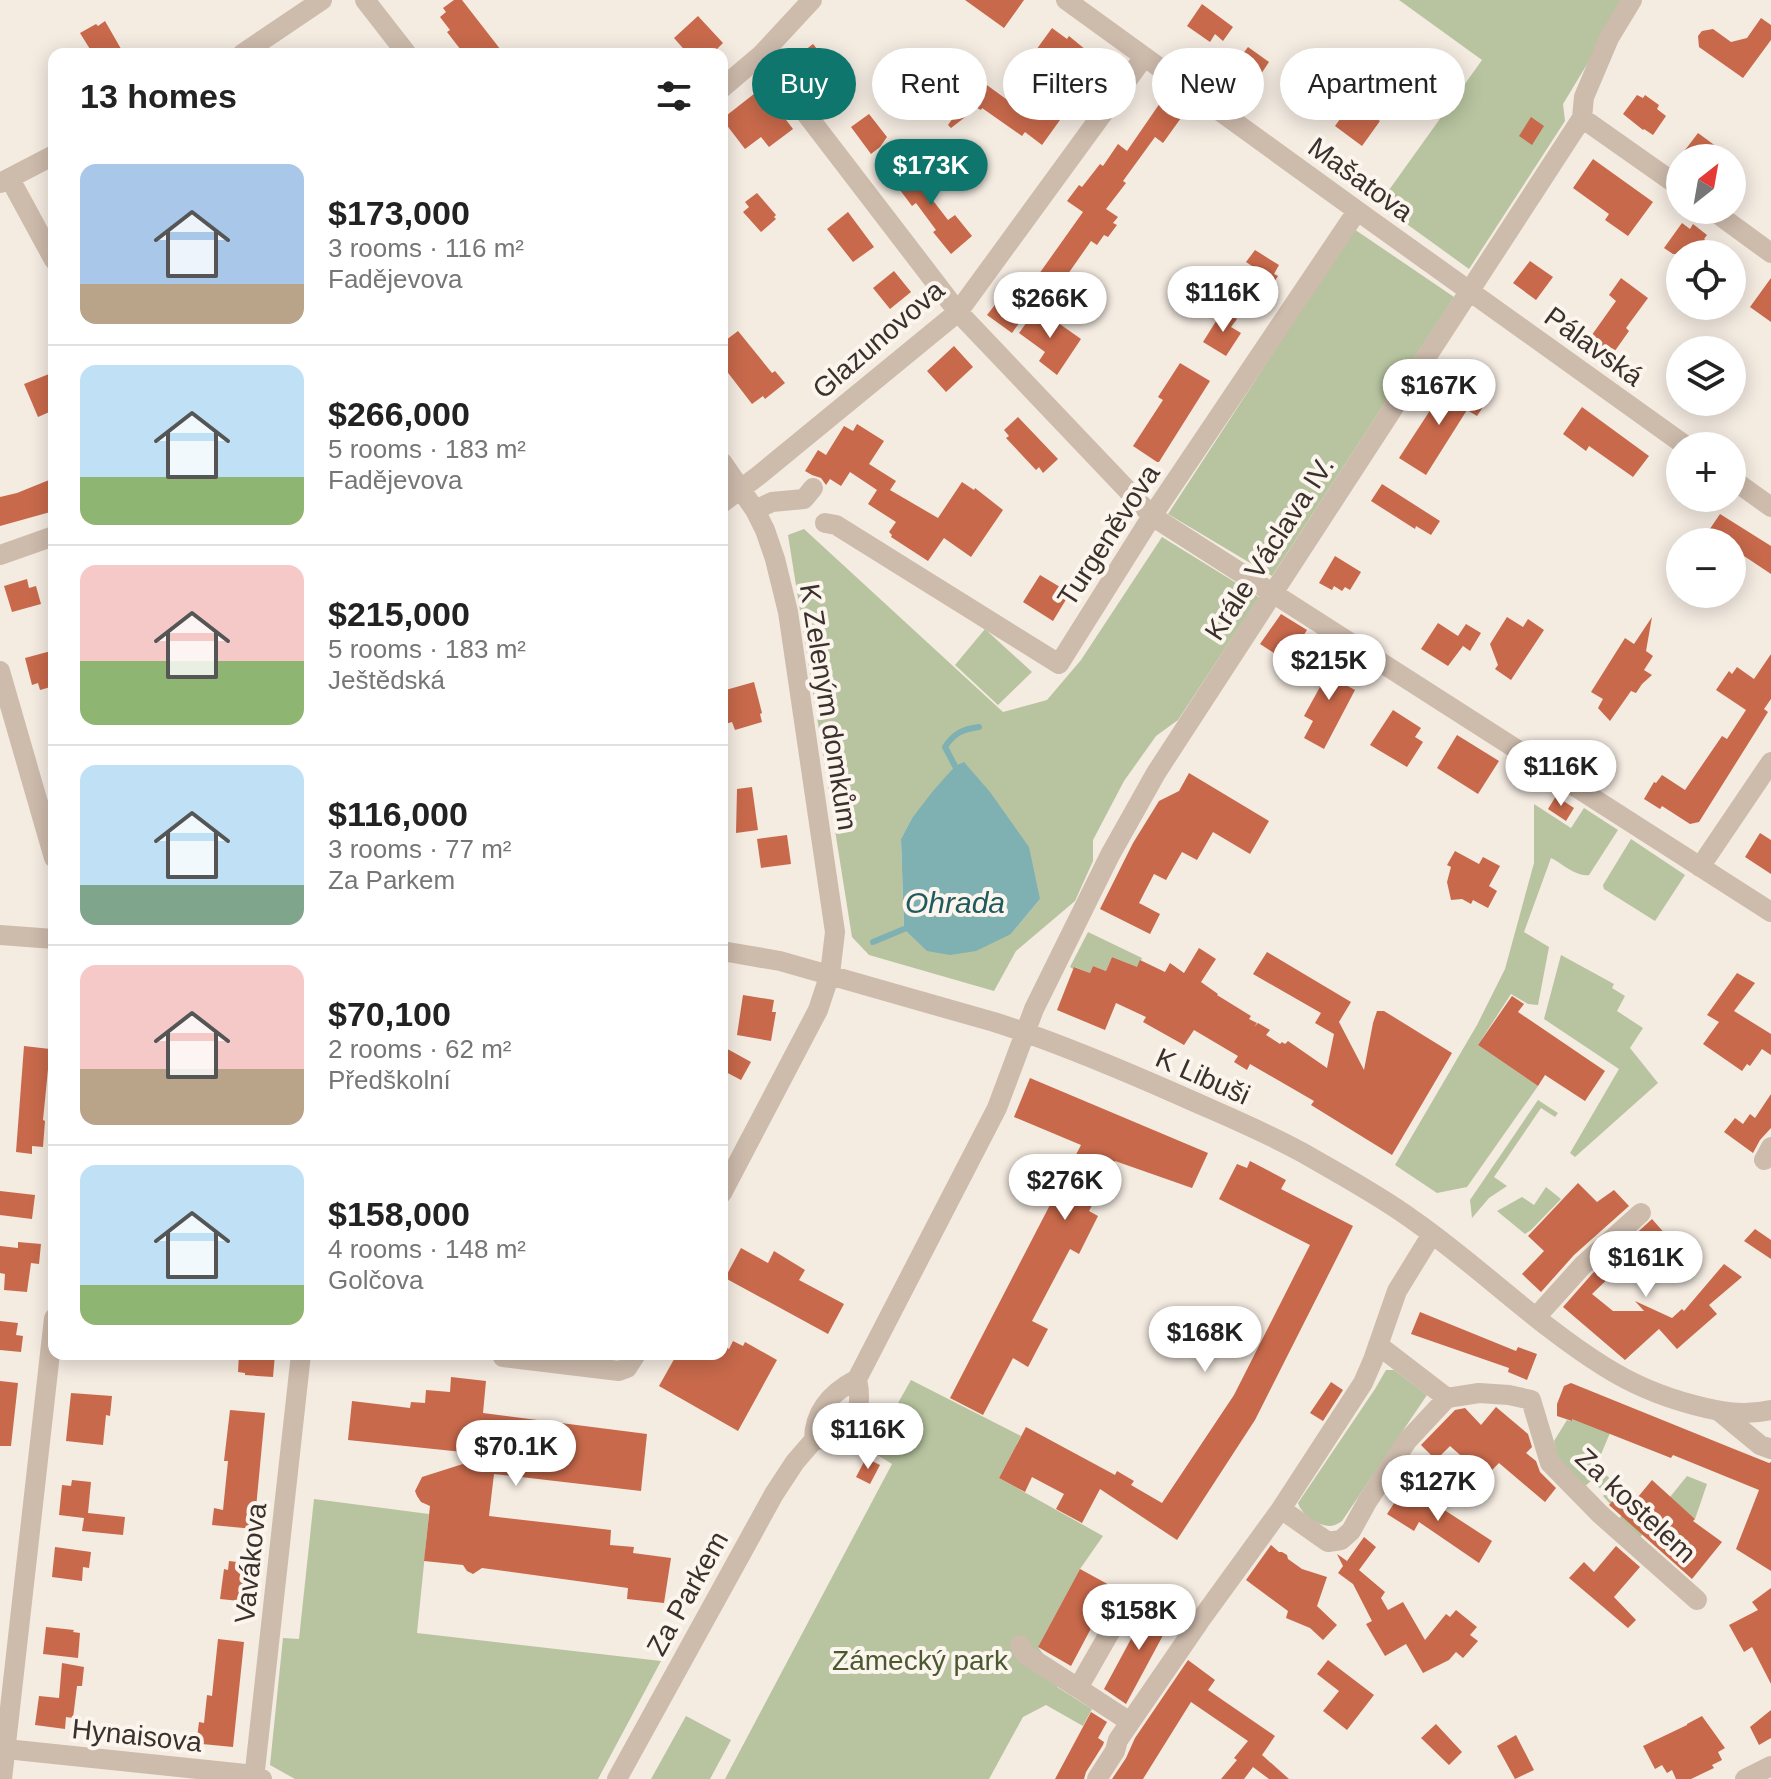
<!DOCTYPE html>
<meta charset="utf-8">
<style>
:root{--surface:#fff;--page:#f2f2f2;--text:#222;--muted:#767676;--line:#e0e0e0;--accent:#0f766e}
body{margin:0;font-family:Arial,sans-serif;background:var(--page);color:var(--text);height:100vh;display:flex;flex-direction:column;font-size:30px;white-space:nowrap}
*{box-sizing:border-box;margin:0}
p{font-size:26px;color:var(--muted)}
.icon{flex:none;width:44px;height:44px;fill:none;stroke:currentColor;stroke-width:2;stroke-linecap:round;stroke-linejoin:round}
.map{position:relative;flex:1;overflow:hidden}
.details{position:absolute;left:48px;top:48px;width:680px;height:1312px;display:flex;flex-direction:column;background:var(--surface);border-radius:16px;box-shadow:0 4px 20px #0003}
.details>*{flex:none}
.guide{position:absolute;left:752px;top:48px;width:760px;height:72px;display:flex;gap:16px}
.needle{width:52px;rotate:31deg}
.buttons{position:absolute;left:1666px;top:144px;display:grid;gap:16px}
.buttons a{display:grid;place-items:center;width:80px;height:80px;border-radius:50%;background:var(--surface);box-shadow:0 4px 20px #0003;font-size:40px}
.price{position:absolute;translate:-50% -68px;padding:0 18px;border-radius:28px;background:#fff;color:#222;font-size:26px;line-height:52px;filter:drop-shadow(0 2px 4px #0008)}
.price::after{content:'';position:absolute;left:50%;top:48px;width:24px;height:18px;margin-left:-12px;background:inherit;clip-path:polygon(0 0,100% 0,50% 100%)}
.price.on{background:var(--accent);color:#fff}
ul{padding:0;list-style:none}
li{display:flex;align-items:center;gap:24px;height:200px;padding:0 32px}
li+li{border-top:2px solid var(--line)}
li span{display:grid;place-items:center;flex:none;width:224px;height:160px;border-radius:16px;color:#555}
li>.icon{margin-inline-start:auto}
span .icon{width:96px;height:96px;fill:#fffc;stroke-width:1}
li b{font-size:34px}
h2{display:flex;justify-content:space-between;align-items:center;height:96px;padding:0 32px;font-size:34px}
.chip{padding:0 28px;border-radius:36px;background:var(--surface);box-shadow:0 4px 20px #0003;font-size:28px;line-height:72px}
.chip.on{background:var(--accent);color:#fff}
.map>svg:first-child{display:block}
</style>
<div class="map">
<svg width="1771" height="1779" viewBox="0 0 1771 1779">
<rect width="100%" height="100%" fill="#f4ebe1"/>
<path fill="#b8c4a0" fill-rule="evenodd" d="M1399,0H1626L1563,104L1565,121L1469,269L1379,204L1482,60Z
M1354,229L1454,297L1272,576L1168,514Z
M804,529L1003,712L1047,700L1081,660L1162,537L1259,597L1178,720L1156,736L1124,781L1093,840V861L1075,901L1016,951L994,991L869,955L852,937L788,535ZM955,766L1040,899L1011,934L904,929L901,839L912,818Z
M985,629L1032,672L998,705L955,665Z
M1534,804L1571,828L1584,808L1618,830L1589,875C1576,877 1563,864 1551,858L1524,932L1549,947L1538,1005L1528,1004L1511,994L1478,1045L1538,1086L1467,1187L1437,1193L1395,1165L1477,1025L1505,969L1534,863Z
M1631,839L1685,875L1655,921L1604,889L1603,885Z
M1088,932L1142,958L1121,1005L1129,964L1112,957L1106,971L1093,966L1090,973L1075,967L1073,969L1070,967Z
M1561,955L1614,984L1612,988L1625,996L1617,1011L1643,1028L1630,1048L1658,1083L1575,1157L1570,1153L1619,1069L1544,1019Z
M1538,1100L1558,1113L1555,1117L1541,1108L1494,1177L1507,1186L1489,1198L1472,1218L1470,1200Z
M1546,1187L1561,1199L1531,1230L1525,1234L1497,1211L1522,1197L1534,1205Z
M1386,1370H1394L1427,1395L1342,1521C1339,1523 1334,1526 1330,1526C1318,1526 1301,1514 1298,1503L1375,1389Z
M911,1380L1021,1436L999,1478L1103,1536L1080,1569L1038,1647L1061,1678L1057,1687L1092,1709L1083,1726L1046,1705L1023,1717L989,1779H725L892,1464L871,1451Z
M1574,1415L1610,1433L1596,1466L1655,1519L1638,1540L1617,1521L1628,1508L1616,1498L1610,1504L1603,1496L1605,1494L1592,1480L1583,1488L1558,1458L1554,1441L1567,1420L1571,1421Z
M1687,1476L1707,1484L1695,1519L1670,1497Z
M314,1499L429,1514L417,1633L661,1661L598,1779H295L270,1765L283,1638L299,1639Z
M686,1716L731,1740L710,1779H651Z"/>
<path fill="#7fb0b2" d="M964,762L990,792L1029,847L1040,899L1011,934L976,951L950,955L927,951L904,929L901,839L912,818L933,791L955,766Z"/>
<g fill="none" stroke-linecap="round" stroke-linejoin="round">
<path stroke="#7fb0b2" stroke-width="6" d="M955,766L945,747C954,733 963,729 979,727
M873,942L904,929"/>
</g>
<path fill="#c8694b" d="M454,0H462L504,54H464L447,32L450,30L440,17L446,12L443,8Z
M965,0H1024L1004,28Z
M1202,4L1233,27L1223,41L1215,34L1210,42L1187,26Z
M698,16L723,43L714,52L688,54L674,38Z
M1761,18L1771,25V40L1743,78L1699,47L1698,36L1702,31L1713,29L1731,42L1747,38Z
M105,21L124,54H93L80,33L96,24L98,26Z
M1052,28L1067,39L1069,36L1103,64L1089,86L1078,78L1073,79L1060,69L1055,75L1031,57Z
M813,44L831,66L813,79L802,65L806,62L800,54Z
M1248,47L1269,62L1255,83L1233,67Z
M980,80L1017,107L1025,95L1060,120L1042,145L1025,132L1022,136L982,108L981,110L977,108L951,128L948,125L962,105L952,96L962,83L972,91Z
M759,90L766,97L768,96L793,129L769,147L761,137L745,149L722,119Z
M1637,95L1643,98L1645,95L1659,105L1657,109L1666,116L1653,135L1644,129L1643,130L1623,114Z
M1352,102L1380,121L1362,146L1335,126Z
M1160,103L1181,118L1163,143L1155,137L1123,181L1126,183L1106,209L1118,217L1113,223L1117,225L1108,237L1104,235L1097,245L1091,241L1054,294L1034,281L1083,212L1067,201L1079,185L1082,187L1100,164L1103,166L1118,144L1127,151Z
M869,114L887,137L880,147L871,154L851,127Z
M1531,117L1544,126L1532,145L1519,136Z
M1698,133L1732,158H1679Z
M1593,159L1653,202L1628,236L1605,220L1609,214L1573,188Z
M910,162L914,168L918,164L936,188L928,194L948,220L955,215L972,236L951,254L933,232L936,230L916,203L912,206L894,182L900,178L896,173Z
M757,193L776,215L774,217L776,219L761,232L743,212L749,207L745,202Z
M848,212L874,247L853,262L827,229Z
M1682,223L1690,229L1693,224L1707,235L1704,239L1725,254H1673L1664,248Z
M1255,250L1279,265L1274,274L1278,276L1263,299L1240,284L1252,266L1246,262Z
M1530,261L1553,277L1536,300L1513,283Z
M894,271L911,292L890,309L873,288Z
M1621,278L1648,298L1626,328L1629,331L1612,355L1589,339L1616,301L1609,295Z
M1771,278V322L1750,307Z
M998,301L1022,319L1012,333L987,315Z
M1037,308L1081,339L1057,375L1039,361L1045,352L1019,333Z
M1223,310L1237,319L1231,327L1241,333L1226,356L1203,342Z
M738,331L772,373L775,371L785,383L765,399L763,396L752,404L722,365V343Z
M954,346L973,367L946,392L927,371Z
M1180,363L1210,381L1159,462H1157L1133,446L1163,400L1158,397Z
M49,374L54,386V410L38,417L24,384Z
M1453,382L1485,404L1477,416L1467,410L1426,475L1399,458L1444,389L1448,391Z
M1582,407L1649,456L1633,477L1589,446L1586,451L1563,434Z
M1018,417L1058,459L1043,473L1039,467L1036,470L1006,438L1009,436L1004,430Z
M857,424L884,441L869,464L896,481L890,490L938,518L962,482L974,490L975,488L1003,510L971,557L944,538L928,561L891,537L892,535L889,532L896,522L868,504L877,490L850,472L841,486L830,479L826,485L821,478L812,475L805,471L818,450L826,455L844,426L853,431Z
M54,478V511L0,526V497L17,493Z
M1382,484L1440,521L1431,535L1416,526L1415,529L1371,501Z
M1720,514L1771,546V574L1732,548V542H1701Z
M1335,556L1361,572L1350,590L1345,587L1342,591L1334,586L1332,590L1319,583Z
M1040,575L1070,593L1053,621L1023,602Z
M27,579L29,588L36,586L41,604L12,612L4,586Z
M1281,614L1307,630L1298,644L1295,642L1289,653L1282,648L1277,655L1260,644Z
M1507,617L1523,627L1528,619L1544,630L1511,680L1495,669L1498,665L1490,644Z
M1652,617L1646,651L1653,656L1644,670L1652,675L1642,684L1636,693L1631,691L1610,721L1598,708L1603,699L1591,692L1625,638L1634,644Z
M1438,623L1458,636L1466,624L1481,633L1470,651L1463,646L1448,666L1421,649Z
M51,651L54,662V686L40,690L38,683L32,685L25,658Z
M1331,652L1349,662L1340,682L1355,690L1324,749L1304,738L1313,721L1304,716L1326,676L1320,672Z
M1771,654V699L1764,709L1768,712L1699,822L1690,824L1662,806L1660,809L1644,799L1654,782L1656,783L1662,775L1685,790L1722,736L1727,739L1746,710L1716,690L1729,671L1732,674L1737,667L1754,679Z
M754,682L762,713L760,714L762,722L735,730L732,722L722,725V691Z
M1393,710L1421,728L1415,737L1423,742L1407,767L1370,745Z
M1457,735L1499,761L1478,794L1437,768Z
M1189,773L1269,821L1250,854L1213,832L1197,860L1182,852L1166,880L1154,874L1139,903L1160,914L1150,934L1100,909L1133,843L1159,801L1179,791Z
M752,787L758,830L736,833L737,789Z
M1556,796L1574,808L1566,821L1548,809Z
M1760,833L1771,840V874L1745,857Z
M787,835L791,864L761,868L757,839Z
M1455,851L1479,864L1483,857L1500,866L1489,886L1497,891L1488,908L1473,900L1471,904L1462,899L1451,900L1447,882L1451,867L1447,865Z
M1199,948L1216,959L1201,982L1218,994L1217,995L1251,1016L1249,1019L1257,1023L1254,1027L1258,1023L1270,1030L1266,1035L1280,1044L1282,1042L1285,1044L1288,1041L1327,1068L1334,1034L1315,1023L1321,1013L1253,974L1267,952L1351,1002L1339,1022L1364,1070L1373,1023L1377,1011H1384L1452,1053L1392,1155L1311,1105L1314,1101L1250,1064L1247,1070L1234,1062L1238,1056L1194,1030L1184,1045L1143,1022L1146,1017L1116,1003L1105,1030L1057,1010L1074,967L1090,973L1093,966L1106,971L1112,957L1137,967L1140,960L1165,972L1170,963L1184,973Z
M1737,973L1755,983L1734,1011L1771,1034V1055L1762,1049L1750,1066L1747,1064L1742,1071L1703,1044L1719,1022L1707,1015Z
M743,995L774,1000L772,1012H776L771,1041L737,1035Z
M1512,996L1524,1004L1518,1012L1605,1071L1585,1101L1545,1075L1538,1086L1478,1045Z
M24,1046L50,1049L43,1120L45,1121L43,1147L32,1146V1154L16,1152Z
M722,1046L751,1062L741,1080L722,1070Z
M1030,1078L1208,1153L1192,1188L1115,1161L1089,1211L1098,1216L1079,1254L1070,1249L1032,1321L1048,1329L1028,1367L1013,1358L983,1415L950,1398L1081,1145L1014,1117Z
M1771,1094V1128L1760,1140L1753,1153L1724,1132L1735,1118L1743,1124L1750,1114L1755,1118Z
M1250,1161L1286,1180L1281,1189L1353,1226L1255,1420L1177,1540L1100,1489L1082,1523L1056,1509L1064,1494L1032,1477L1025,1492L999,1478L1026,1427L1115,1475L1117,1471L1134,1481L1131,1485L1162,1503L1234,1395L1310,1245L1219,1199L1237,1164L1247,1168Z
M1578,1183L1597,1202L1614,1190L1629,1206L1574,1255L1541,1292L1522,1274L1544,1251L1528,1236Z
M0,1191L35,1195L32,1219L0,1215Z
M1652,1219L1690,1262L1670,1277L1643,1245L1592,1294L1613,1311H1644L1635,1301L1672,1318L1682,1309L1684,1311L1724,1264L1742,1277L1709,1305L1717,1314L1677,1349L1659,1329L1625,1360L1563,1307L1592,1274Z
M1755,1229L1771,1240V1259L1744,1241Z
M18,1242L41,1244L39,1264L31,1263L27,1292L4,1290L5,1274L0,1273V1246L18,1248Z
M741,1248L768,1263L774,1251L805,1270L799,1280L844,1304L828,1334L725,1278Z
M1420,1312L1516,1351L1518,1347L1537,1354L1527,1380L1508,1372L1509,1368L1411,1334Z
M0,1321L18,1323L16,1335L23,1336L21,1352L0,1350Z
M733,1341L743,1346L745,1342L777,1360L738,1431L659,1386L677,1354H722V1345L729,1349Z
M239,1354H275L273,1377L245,1375V1373L238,1372Z
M451,1377L486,1381L483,1413L647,1434L641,1491L494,1474L489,1516L611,1530L610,1545L634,1547L633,1553L671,1558L664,1603L627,1599L628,1588L482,1568L473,1574L467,1571L463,1565L424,1561L430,1506L421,1502L417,1496L415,1491L422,1477L491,1455L348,1440L352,1401L410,1408L411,1402L425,1403L426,1390L450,1392Z
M0,1381L18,1383L11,1446H0Z
M1331,1382L1343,1390L1323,1421L1310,1413Z
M1571,1383L1734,1449L1769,1463L1771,1462V1571L1736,1549L1759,1490L1673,1455L1671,1458L1572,1419V1421L1557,1416V1404L1564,1386Z
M71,1393L112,1396L110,1416L106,1415L103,1445L66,1441Z
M1496,1407L1528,1434L1532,1447L1526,1453L1536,1461L1540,1472L1556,1488L1545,1502L1499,1463L1485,1477L1450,1446L1436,1460L1421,1445L1455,1410L1465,1408L1481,1425Z
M230,1410L265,1413L254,1529L212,1525L214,1508L223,1510L228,1461H224Z
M866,1458L880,1465L870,1484L856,1477Z
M72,1480L91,1482L88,1513L125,1517L123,1535L82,1531L84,1518L59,1515L62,1485L71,1486Z
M1652,1480L1695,1519L1693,1521L1722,1542L1692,1579L1609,1505L1615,1498L1628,1509Z
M1406,1485L1492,1541L1479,1563L1419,1522L1414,1531L1387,1514Z
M1364,1537L1376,1547L1359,1570L1385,1592L1381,1598L1388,1610L1403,1602L1425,1640L1446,1614L1450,1617L1456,1610L1477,1627L1470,1635L1478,1641L1463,1658L1456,1652L1449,1660L1423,1673L1406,1644L1385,1656L1366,1624L1372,1621L1353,1584L1338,1573L1343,1566L1337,1554L1347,1561Z
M1271,1545L1279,1552H1282L1287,1555L1288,1559L1302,1569L1327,1577L1317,1606L1337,1625L1323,1640L1310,1628L1286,1618L1288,1611L1246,1580Z
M1616,1546L1640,1567L1614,1597L1636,1620L1628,1628L1569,1578L1584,1562L1594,1572Z
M55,1547L91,1552L89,1568L83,1567L82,1581L52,1577Z
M229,1561L245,1563V1571L252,1572L249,1602L220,1599L224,1569L228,1570Z
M1080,1569L1113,1587L1071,1666L1038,1647Z
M1771,1588V1684L1752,1647L1744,1652L1729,1625L1758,1610L1752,1602Z
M1152,1600L1175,1613L1126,1704L1104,1689Z
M46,1627L74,1630L73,1632L80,1633L78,1658L43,1654Z
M218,1639L244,1642L233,1747L202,1744L203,1739L197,1738L199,1722L204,1723L207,1695L212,1696Z
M1188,1660L1215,1680L1208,1690L1275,1736L1262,1755L1289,1779H1269L1253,1767L1244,1779H1221L1237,1760L1234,1758L1248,1741L1191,1702L1143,1779H1112L1126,1758L1135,1738Z
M1328,1660L1374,1695L1347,1730L1323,1711L1339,1691L1317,1674Z
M62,1663L84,1667L82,1686H77L73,1718L66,1717L65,1729L35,1725L39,1696L59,1698Z
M1771,1710V1738L1759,1745L1750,1727Z
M1091,1712L1107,1722L1098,1738L1104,1742L1103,1745L1086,1772L1084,1779H1055Z
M1702,1716L1725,1748L1718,1752L1722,1760L1712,1765L1714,1768L1691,1779H1676L1672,1770L1667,1773L1662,1765L1655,1769L1643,1746L1687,1725V1724Z
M1436,1724L1462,1752L1449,1765L1421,1738Z
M1516,1735L1534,1770L1515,1779L1497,1746Z"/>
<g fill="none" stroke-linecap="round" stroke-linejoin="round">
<path stroke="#cdbbac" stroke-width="20" d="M365,0L407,54
M1066,0L1366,217L1686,446
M242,54L322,0
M761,55L958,312L1152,516L1771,912
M722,88L761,55L812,0
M1582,118L1680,187
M10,179L54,260
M0,183L54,155
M1712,210L1771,253
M722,462L755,510L765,530L775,559L788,612L835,932L830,974L818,1010L722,1193
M1732,479L1771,507
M722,503L758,476L958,312L1144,57
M755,510L772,502L804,499L813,488
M825,523L836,525L1059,664L1152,516L1357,211
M0,555L54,536
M0,671L54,858
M1700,867L1771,762
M0,935L54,939
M722,951L780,961L994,1022C1057,1042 1118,1068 1179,1095C1221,1114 1264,1131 1305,1154C1341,1175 1379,1195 1413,1220C1479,1266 1537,1325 1605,1367C1632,1384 1663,1397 1694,1405C1720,1412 1744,1416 1771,1410
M1764,1160L1771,1147
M1537,1316L1583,1265L1641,1213
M1378,1345L1447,1398L1479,1393L1509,1395L1531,1400L1550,1463L1600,1514L1697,1600
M503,1354V1357L619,1371L627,1368L636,1354
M1720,1412L1760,1445L1771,1449
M814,1440C820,1439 829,1439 834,1437C860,1425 862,1403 857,1379
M1281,1509L1328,1542L1341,1540L1351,1531L1367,1502L1407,1441L1447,1398
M1130,1597L1078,1688L1130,1722
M1020,1645L1025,1654L1078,1688
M6,1749L255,1775L262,1779
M2,1779L54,1318
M254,1779L301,1354
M617,1779L774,1494L795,1462L814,1440C814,1410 832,1392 857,1379L997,1108L1034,1009L1110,855L1156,773L1582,118L1584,97L1609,38L1632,0
M1097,1779L1115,1751L1118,1740L1199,1622L1281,1509L1363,1383L1373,1360L1397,1291L1432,1234
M1745,1779L1771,1766"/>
</g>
<g text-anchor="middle" stroke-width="8" stroke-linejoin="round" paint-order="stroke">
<g font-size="28" fill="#3b302b" stroke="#fbf5ee">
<text transform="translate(1361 179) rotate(36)" y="10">Mašatova</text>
<text transform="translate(878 339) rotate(-41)" y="10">Glazunovova</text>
<text transform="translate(1594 346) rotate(36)" y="10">Pálavská</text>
<text transform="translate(1108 535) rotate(-57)" y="10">Turgeněvova</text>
<text transform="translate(1269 548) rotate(-57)" y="10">Krále Václava IV.</text>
<text transform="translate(829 707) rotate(81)" y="10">K Zeleným domkům</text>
<text transform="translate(1203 1076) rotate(24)" y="10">K Libuši</text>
<text transform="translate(1636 1505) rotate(43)" y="10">Za kostelem</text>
<text transform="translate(250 1563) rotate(-84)" y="10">Vavákova</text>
<text transform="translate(687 1593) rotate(-61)" y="10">Za Parkem</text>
<text transform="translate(137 1735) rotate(6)" y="10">Hynaisova</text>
</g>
<g font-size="28" fill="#4a5a2e" stroke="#fbf5ee">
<text x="920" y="1670">Zámecký park</text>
</g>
<g font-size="30" font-style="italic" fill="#1f5a5e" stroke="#fbf5ee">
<text x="955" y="913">Ohrada</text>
</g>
</g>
</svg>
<div class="buttons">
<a><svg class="needle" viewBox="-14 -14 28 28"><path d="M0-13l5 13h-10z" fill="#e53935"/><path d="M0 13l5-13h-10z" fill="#767676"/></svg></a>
<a><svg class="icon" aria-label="locate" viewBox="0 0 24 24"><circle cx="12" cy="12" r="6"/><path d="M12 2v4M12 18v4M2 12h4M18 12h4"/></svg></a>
<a><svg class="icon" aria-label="layers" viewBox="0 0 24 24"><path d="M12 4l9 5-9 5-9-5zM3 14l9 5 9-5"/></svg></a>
<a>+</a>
<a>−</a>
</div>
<b class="price on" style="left:931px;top:207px">$173K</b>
<b class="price" style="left:1223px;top:334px">$116K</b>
<b class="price" style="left:1050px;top:340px">$266K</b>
<b class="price" style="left:1439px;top:427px">$167K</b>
<b class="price" style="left:1329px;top:702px">$215K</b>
<b class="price" style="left:1561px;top:808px">$116K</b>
<b class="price" style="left:1065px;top:1222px">$276K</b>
<b class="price" style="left:1646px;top:1299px">$161K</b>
<b class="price" style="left:1205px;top:1374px">$168K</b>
<b class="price" style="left:868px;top:1471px">$116K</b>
<b class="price" style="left:516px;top:1488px">$70.1K</b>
<b class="price" style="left:1438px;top:1523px">$127K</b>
<b class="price" style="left:1139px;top:1652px">$158K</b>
<div class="guide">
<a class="chip on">Buy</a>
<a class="chip">Rent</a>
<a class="chip">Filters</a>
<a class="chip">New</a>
<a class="chip">Apartment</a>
</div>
<section class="details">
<h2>13 homes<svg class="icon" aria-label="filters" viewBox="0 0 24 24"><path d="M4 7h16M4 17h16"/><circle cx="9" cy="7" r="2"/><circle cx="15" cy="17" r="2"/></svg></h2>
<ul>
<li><span style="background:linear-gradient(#a9c7e8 75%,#b9a48a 0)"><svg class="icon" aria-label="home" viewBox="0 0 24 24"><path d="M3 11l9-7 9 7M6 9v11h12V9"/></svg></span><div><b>$173,000</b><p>3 rooms · 116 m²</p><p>Fadějevova</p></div></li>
<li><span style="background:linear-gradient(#bfe0f5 70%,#8fb573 0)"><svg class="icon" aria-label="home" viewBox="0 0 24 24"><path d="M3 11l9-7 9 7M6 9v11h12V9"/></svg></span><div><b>$266,000</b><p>5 rooms · 183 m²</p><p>Fadějevova</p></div></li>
<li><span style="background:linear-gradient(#f6c9c9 60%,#8fb573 0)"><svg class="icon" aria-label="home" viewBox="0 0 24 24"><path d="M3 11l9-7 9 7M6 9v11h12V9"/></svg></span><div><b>$215,000</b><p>5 rooms · 183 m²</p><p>Ještědská</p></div></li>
<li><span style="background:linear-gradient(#bfe0f5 75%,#7fa58c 0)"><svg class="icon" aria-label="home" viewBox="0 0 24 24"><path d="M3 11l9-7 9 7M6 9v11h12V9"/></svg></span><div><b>$116,000</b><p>3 rooms · 77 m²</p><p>Za Parkem</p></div></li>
<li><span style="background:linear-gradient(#f6c9c9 65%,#b9a48a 0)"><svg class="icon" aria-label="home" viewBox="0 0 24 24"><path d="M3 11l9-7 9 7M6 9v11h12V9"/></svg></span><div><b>$70,100</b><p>2 rooms · 62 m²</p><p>Předškolní</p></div></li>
<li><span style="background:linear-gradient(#bfe0f5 75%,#8fb573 0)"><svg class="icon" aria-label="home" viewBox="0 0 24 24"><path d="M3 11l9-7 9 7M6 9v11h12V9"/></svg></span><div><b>$158,000</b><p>4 rooms · 148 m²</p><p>Golčova</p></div></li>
</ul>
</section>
</div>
